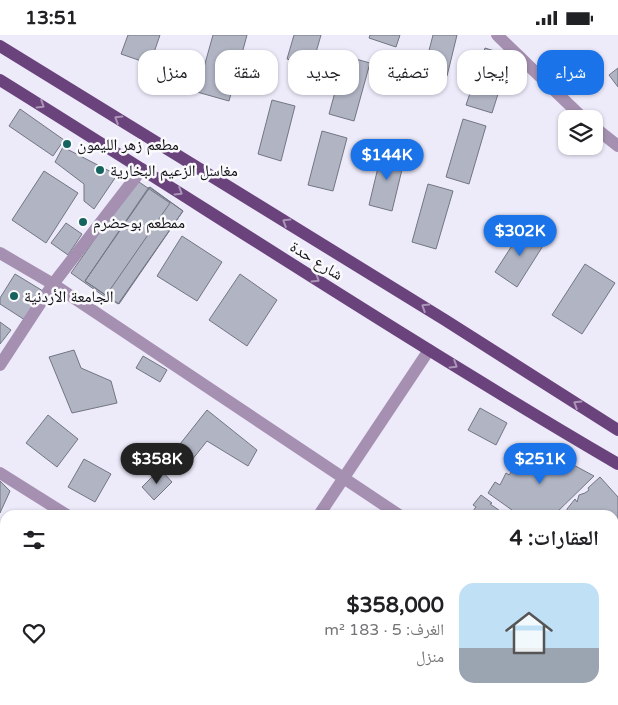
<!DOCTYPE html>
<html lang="ar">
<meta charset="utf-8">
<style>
:root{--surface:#fff;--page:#f6f6f6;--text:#202124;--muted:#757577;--line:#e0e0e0;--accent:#1a73e8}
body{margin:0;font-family:"Varela Round","Noto Naskh Arabic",sans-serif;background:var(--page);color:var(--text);direction:rtl;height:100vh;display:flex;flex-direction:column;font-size:19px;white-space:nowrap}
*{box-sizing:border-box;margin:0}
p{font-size:16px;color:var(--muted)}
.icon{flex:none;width:28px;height:28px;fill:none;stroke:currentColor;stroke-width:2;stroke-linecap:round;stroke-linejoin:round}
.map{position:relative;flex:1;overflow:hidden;direction:ltr}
.drawer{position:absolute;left:0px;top:475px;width:619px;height:195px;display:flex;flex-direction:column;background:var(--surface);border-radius:15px 15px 0 0;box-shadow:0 1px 4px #0004;direction:rtl}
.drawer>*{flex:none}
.top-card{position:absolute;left:15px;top:15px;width:589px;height:45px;direction:rtl;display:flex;gap:10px}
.controls{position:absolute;left:558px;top:75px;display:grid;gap:10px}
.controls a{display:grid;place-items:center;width:45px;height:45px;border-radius:10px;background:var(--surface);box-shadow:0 1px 4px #0004;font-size:25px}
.price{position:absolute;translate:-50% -42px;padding:0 11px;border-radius:18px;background:var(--accent);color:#fff;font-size:16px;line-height:32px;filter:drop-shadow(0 1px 2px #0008)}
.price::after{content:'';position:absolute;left:50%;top:30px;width:15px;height:11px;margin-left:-8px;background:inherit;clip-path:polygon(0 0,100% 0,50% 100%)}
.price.selected{background:#222;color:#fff}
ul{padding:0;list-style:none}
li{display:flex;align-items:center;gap:15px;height:125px;padding:0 20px}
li+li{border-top:1px solid var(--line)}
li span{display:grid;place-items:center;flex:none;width:140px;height:100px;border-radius:15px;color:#555}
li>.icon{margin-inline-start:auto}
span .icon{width:60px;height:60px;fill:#fffc;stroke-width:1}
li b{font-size:21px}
h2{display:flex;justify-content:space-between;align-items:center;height:60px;padding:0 20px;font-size:21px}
.chip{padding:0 18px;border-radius:15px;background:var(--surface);box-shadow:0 1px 4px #0004;font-size:18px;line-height:45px}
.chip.selected{background:var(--accent);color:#fff}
.status{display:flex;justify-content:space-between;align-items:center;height:35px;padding:0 25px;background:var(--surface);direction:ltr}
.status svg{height:14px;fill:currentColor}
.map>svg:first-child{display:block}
</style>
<div class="status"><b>13:51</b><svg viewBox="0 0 49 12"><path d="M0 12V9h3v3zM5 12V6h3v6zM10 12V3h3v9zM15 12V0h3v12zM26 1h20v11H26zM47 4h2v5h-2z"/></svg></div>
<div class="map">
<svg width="618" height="670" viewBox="0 0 618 670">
<rect width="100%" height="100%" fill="#edeafa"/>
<path fill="#b0b4c3" stroke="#727683" d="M128,0H160L150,29L121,19Z
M213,0H247L229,66L197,57Z
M294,0H321L312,31L287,24Z
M370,0H400L396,12L369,3Z
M433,0H457L447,41L424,35Z
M485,13L510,21L492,78L466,70Z
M345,21L370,28L354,86L329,79Z
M618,33V52L609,40Z
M272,65L295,71L281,126L258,119Z
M20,74L64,105L53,121L9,91Z
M463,84L486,91L469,149L446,142Z
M322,96L347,103L333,156L308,150Z
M63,112L117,140L94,174L84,166V149L55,127Z
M382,116L405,122L392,176L369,170Z
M44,136L78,158L46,208L12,185Z
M136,145L170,168L105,262L71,238Z
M428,149L453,156L436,214L412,207Z
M149,152L183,176L118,269L85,246Z
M150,152L183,176L119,269L85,246Z
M66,188L82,199L68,220L51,208Z
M524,192L546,206L517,252L495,237Z
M182,201L222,227L197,266L157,241Z
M585,229L615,248L582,299L552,280Z
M15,239L43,256L25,285L0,269V263Z
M240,239L277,265L247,311L209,285Z
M0,287L11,295L0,309Z
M74,315L81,333L111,346L117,368L72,378L49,322Z
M143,321L167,335L160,347L136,333Z
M480,373L507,388L496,410L468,395Z
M207,375L257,415L248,431L207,406L180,440L165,428Z
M48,380L78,404L57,432L26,408Z
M542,413L594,441L554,480H519L488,458L495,447L500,450L506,438L509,440L515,432Z
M84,424L111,439L95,467L68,452Z
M160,434L172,447L154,465L142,452Z
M600,442L618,462V499L614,503V480H568L567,474L575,464L577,467L579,460L585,458L589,455L588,453Z
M0,446L10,456L0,478Z
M481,460L492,468L490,469L506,480H470L476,472L473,470Z
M618,505V533L614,529V508Z
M5,546V576L0,580V551Z
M618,646V670H603L606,665H614V653Z
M1,654L5,656V665H19L27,670H0Z
M148,665H170L179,670H145Z
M281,665H330L335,669L279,670Z
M432,665H464L462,670H430Z
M477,665H485L497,670H475Z
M561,665H589V670H560Z"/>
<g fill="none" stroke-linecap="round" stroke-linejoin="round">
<path stroke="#a690b1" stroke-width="12" d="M497,0L584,84
M594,92L618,111
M0,218L53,249L399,480
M0,330L53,249L142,134
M0,438L67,480
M319,480L429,315
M614,627L618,630
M0,637L5,640
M43,665L51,670
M351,665L358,670
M200,670L203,665"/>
<path stroke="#6a427c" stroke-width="12" d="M0,11L445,285L618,395
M0,45C206,173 409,307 618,429"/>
</g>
<defs><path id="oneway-chevron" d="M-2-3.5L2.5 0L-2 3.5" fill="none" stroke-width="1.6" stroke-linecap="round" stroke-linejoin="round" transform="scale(1.25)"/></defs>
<g stroke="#ab95b6">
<use href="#oneway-chevron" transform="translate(41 70) rotate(32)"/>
<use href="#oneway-chevron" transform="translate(118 84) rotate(-148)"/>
<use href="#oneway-chevron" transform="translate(179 157) rotate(32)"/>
<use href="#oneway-chevron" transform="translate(286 187) rotate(-148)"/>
<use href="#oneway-chevron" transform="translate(316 244) rotate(32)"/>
<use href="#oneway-chevron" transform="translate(425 272) rotate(-148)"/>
<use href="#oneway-chevron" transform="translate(454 330) rotate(32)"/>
<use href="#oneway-chevron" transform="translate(577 369) rotate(-148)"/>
</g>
<g fill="#15635f" stroke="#fafafd" stroke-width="2">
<circle cx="67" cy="109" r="5"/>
<circle cx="100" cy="135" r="5"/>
<circle cx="83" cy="187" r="5"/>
<circle cx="14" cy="261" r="5"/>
</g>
<g text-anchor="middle" stroke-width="5" stroke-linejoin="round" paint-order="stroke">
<g font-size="16" fill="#111016" stroke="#fafafd" text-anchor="start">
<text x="77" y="115">مطعم زهر الليمون</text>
<text x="110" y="141">مغاسل الزعيم البخارية</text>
<text x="93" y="193">ممطعم بوحضرم</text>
<text x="24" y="267">الجامعة الأردنية</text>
</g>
<g font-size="16" fill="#111016" stroke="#fafafd">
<text transform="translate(317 225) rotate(32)" y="6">شارع حدة</text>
</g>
</g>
</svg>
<div class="controls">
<a><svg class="icon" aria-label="layers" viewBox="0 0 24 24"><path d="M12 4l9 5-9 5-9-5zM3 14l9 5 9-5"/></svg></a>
</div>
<b class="price" style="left:387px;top:146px">$144K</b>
<b class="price" style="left:520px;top:222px">$302K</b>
<b class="price selected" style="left:157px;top:450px">$358K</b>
<b class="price" style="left:540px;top:450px">$251K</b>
<div class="top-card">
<a class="chip selected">شراء</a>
<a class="chip">إيجار</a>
<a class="chip">تصفية</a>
<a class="chip">جديد</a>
<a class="chip">شقة</a>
<a class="chip">منزل</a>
</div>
<section class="drawer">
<h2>العقارات: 4<svg class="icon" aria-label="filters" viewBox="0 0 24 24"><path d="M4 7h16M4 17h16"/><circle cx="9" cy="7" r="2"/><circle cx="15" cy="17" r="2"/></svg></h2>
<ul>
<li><span style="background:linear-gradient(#bfe0f5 65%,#9aa5b1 0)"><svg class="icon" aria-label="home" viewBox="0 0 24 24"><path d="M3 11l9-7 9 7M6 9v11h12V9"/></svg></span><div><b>$358,000</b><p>الغرف: 5 · 183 m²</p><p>منزل</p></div><svg class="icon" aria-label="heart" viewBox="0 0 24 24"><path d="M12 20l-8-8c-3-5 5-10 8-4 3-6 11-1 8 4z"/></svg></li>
</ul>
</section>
</div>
